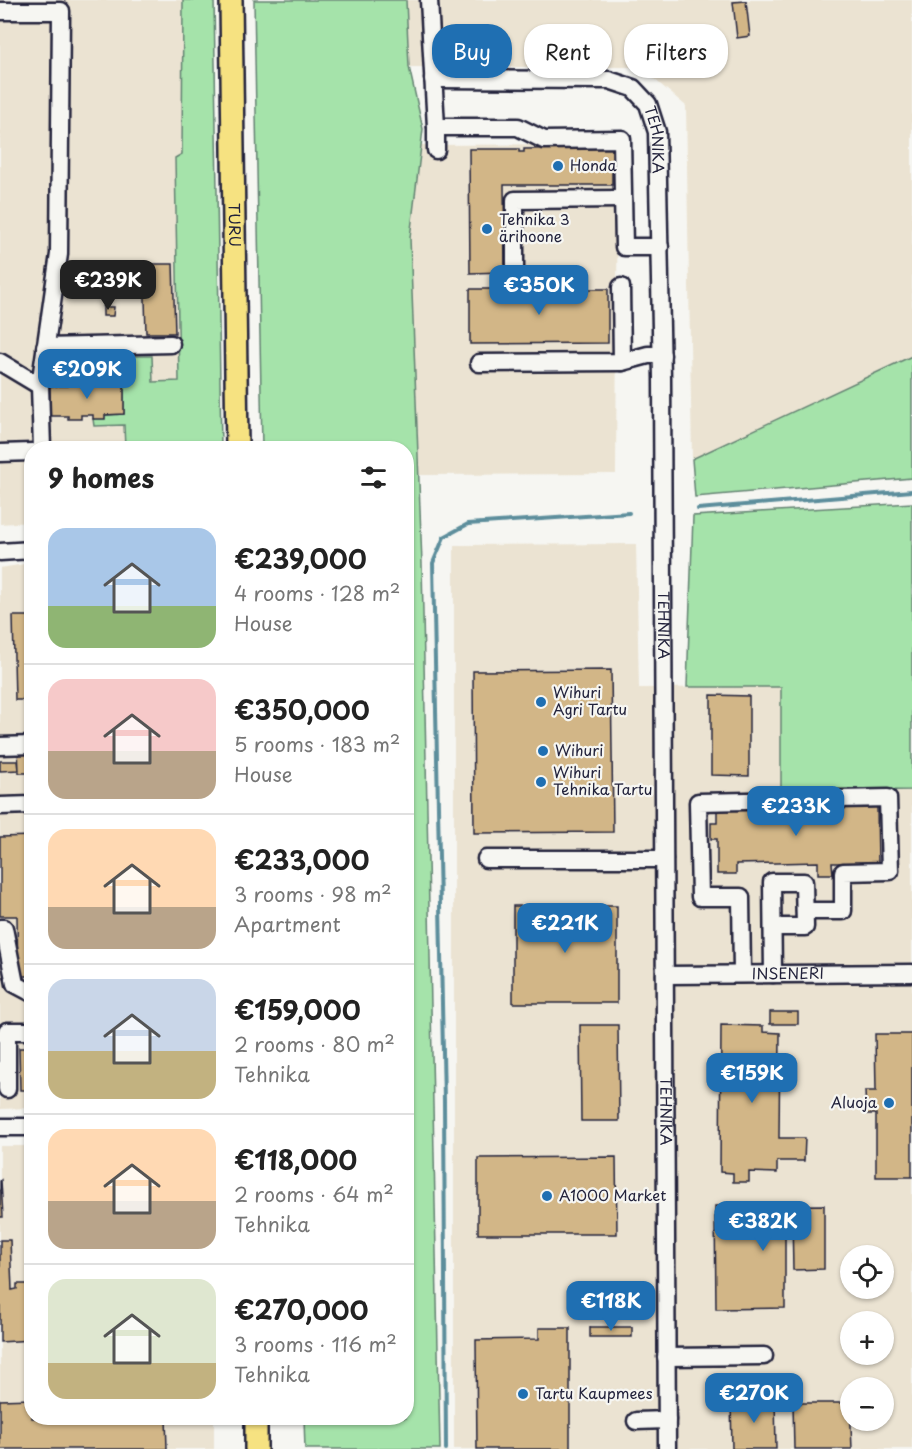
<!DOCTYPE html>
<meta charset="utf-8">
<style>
:root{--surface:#fff;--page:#f6f6f6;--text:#222;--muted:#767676;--line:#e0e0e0;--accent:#1f6fb2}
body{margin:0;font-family:"Playpen Sans",sans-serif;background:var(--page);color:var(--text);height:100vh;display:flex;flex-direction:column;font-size:22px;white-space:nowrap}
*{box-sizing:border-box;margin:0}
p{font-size:20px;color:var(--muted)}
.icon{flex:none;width:33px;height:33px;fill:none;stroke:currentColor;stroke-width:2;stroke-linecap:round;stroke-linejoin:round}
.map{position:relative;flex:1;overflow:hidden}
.sheet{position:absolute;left:24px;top:441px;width:390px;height:984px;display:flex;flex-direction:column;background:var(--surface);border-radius:24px;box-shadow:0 2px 4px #0004}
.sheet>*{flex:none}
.top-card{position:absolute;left:432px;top:24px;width:390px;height:54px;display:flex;gap:12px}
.buttons{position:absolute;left:840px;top:1245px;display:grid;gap:12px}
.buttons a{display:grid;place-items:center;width:54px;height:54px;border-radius:50%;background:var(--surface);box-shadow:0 2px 4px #0004;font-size:30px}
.price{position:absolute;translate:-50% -51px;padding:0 14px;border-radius:12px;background:var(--accent);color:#fff;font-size:20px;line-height:39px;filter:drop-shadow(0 2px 3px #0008)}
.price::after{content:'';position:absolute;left:50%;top:36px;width:18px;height:14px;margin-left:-9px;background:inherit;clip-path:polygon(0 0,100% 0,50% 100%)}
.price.on{background:#222;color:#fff}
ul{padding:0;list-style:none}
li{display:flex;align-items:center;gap:18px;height:150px;padding:0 24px}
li+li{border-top:2px solid var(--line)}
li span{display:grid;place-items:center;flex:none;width:168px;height:120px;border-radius:18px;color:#555}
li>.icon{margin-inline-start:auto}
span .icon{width:72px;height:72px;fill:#fffc;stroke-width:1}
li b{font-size:26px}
h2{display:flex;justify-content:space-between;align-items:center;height:72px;padding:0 24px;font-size:26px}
.pill{padding:0 21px;border-radius:24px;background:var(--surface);box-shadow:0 2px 4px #0004;font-size:21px;line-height:54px}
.pill.on{background:var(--accent);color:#fff}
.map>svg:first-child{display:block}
</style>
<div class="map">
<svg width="912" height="1449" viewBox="0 0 912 1449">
<rect width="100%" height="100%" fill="#f6f6f2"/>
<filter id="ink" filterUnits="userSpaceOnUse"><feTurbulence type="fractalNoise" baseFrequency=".0167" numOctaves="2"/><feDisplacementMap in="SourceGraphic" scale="12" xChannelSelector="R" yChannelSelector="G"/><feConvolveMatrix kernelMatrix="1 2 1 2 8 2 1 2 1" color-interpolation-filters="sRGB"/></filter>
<g filter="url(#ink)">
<path fill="#ebe3d2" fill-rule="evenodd" d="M0,0H183L182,154L175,158L179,381L124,384L125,448H32L31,522L0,524Z
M406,0H912V356L692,459L686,106L640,67H409Z
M618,144L616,474L419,475L410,238L421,145Z
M636,544L639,688L781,687V792L912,790V1449H454V545ZM850,1256H884V1288H850ZM850,1322H884V1354H850ZM850,1388H884V1420H850Z
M31,563V1108L0,1109V568Z
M0,1146H31L32,1418H214V1449H0Z"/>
<path fill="#a5e3aa" stroke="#648272" stroke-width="1.5" d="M183,0H214L221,448H125L124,425L94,426L93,419L105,415L124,414V384L129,356H152L153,382L179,381L175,158L182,154Z
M254,0H406L409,67L423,129L410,238L422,564L440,1449H305L304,1418H406V448H262Z
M912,356V478L695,497L692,459Z
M912,503V790L781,792V687H687L693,516Z"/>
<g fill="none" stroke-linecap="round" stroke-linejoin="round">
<path stroke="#5d8e9c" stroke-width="4" d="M698,509L912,491
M446,1449L444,1101L433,563L444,537L468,524L629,513"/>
</g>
<path fill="#d2b687" stroke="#22223b" stroke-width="1.5" d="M746,1L750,36L737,38L733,2Z
M612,148V185H504L505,272L470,273L469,149H519V152H524V149Z
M144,264H173L175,333H146Z
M470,289H608V343L470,344Z
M103,307H114L113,316H103Z
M105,380L106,385L124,384V414L105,415V419H93V415H81V419H68V416H50V386H68V382L81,381V386L92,385V381Z
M13,616H32V700H15Z
M611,670L613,832L474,833L473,671Z
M711,695L749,696V776L711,775Z
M18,748H32V773H19Z
M0,761H18L19,770L0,771Z
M877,807L878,863H832L833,874H818V862L736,864V874H717V839H711V823H717V809Z
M32,836V976H18L17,916H0V837Z
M513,906H617V1003H513Z
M770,1012H798V1024H770Z
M580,1025H618L619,1121H581Z
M721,1025L763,1026V1032L780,1033L779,1138H805L804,1161H777V1173L749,1172V1182H733V1173L720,1172Z
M875,1034H912V1177H876V1114H866L865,1091H876Z
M19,1048H32V1090H20Z
M616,1157L617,1234H478V1158Z
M1,1180L3,1217H0V1181Z
M824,1205V1269L793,1270L792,1214H785V1308L716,1309L715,1206Z
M0,1240H10L12,1290L17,1289V1284H32V1340L0,1342Z
M590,1327H632V1337H590Z
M539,1328H570V1449H477L476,1340L539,1339Z
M32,1399V1418H166L167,1449H0V1400Z
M775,1399L776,1449H732L731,1400Z
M793,1403H850L852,1449H794Z"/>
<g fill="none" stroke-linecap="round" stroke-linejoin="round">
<defs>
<g id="minor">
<path d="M429,0L436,127H518L544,140L622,139L624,247H660"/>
<path d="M0,11H61L59,254L40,386L42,448"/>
<path id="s1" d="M433,79L609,80L633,88L648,104L657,132L662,378L667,1449"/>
<path d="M436,127V150"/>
<path d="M515,272V200L623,199"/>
<path d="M621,287L622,362"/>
<path d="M45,347L171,344"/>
<path d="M0,362L40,386"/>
<path d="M479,363L622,362L648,355H662"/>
<path d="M0,453L32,452"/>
<path d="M0,552L32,550"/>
<path d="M0,746L32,745"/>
<path d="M0,806L32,805"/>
<path d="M486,859H664"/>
<path d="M773,927H805L804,882H772L773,974"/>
<path d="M0,928H4L15,984L32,993"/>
<path d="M742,974L741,897H700L698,802L888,798L890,871L843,872V911H805"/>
<path id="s2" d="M665,975L912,973"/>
<path d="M7,1089V1031H32"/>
<path d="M0,1127H32"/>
<path d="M666,1357L764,1356"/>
<path d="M636,1421L667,1420"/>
</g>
<g id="major">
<path id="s3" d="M231,0L237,448"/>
<path d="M256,1418V1449"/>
</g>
</defs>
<use href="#minor" stroke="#22223b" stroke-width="21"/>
<use href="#major" stroke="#22223b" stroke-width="26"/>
<use href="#minor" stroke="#f6f6f2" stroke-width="16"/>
<use href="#major" stroke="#f6e281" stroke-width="21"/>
</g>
</g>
<g fill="#1f6fb2" stroke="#f6f6f2" stroke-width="2">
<circle cx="558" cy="166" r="6"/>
<circle cx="487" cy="229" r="6"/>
<circle cx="541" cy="702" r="6"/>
<circle cx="543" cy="751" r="6"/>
<circle cx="541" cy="782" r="6"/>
<circle cx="889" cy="1103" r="6"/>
<circle cx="547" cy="1196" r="6"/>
<circle cx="523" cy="1394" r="6"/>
</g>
<g text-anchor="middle" stroke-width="4.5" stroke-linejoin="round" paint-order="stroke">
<g font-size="15" fill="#22223b" stroke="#f6f6f2">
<text dy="5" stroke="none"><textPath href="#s1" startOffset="260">TEHNIKA</textPath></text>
<text dy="5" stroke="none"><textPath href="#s3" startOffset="225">TURU</textPath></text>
<text dy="5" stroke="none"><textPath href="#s1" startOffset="746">TEHNIKA</textPath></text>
<text dy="5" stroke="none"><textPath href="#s2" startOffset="123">INSENERI</textPath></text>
<text dy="5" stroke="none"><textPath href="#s1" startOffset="1232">TEHNIKA</textPath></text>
</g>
<g font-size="15" fill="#22223b" stroke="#f6f6f2" text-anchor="start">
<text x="570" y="171">Honda</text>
<text x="499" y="225">Tehnika 3<tspan x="499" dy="17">ärihoone</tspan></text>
<text x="553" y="698">Wihuri<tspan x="553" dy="17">Agri Tartu</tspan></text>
<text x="555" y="756">Wihuri</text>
<text x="553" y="778">Wihuri<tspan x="553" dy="17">Tehnika Tartu</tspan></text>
<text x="877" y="1108" text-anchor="end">Aluoja</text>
<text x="559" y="1201">A1000 Market</text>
<text x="535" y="1399">Tartu Kaupmees</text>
</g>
</g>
</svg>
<div class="buttons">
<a><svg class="icon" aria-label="locate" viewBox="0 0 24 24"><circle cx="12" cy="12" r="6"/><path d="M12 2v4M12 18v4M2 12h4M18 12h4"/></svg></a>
<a>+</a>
<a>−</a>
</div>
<b class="price on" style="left:108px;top:311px">€239K</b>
<b class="price" style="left:539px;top:316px">€350K</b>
<b class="price" style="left:87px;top:400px">€209K</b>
<b class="price" style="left:796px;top:837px">€233K</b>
<b class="price" style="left:565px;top:954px">€221K</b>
<b class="price" style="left:752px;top:1104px">€159K</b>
<b class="price" style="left:763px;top:1252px">€382K</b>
<b class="price" style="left:611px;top:1332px">€118K</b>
<b class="price" style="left:754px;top:1424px">€270K</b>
<div class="top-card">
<a class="pill on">Buy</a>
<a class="pill">Rent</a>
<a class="pill">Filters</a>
</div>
<section class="sheet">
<h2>9 homes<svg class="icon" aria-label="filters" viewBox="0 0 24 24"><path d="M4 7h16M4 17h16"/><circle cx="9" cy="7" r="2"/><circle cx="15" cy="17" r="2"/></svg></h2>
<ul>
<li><span style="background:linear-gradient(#a9c7e8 65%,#8fb573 0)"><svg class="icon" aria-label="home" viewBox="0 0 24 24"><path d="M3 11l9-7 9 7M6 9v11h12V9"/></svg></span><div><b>€239,000</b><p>4 rooms · 128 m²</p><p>House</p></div></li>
<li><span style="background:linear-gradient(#f6c9c9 60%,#b9a48a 0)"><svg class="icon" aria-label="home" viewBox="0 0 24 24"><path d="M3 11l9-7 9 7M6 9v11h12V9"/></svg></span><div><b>€350,000</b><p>5 rooms · 183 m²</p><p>House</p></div></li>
<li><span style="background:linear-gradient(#ffd9b3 65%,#b9a48a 0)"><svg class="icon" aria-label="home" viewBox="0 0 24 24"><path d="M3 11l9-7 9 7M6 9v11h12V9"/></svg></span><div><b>€233,000</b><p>3 rooms · 98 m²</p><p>Apartment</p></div></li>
<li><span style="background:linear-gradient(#c9d6e8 60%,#c2b280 0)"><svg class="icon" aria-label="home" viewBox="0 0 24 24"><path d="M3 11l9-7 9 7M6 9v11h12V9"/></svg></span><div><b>€159,000</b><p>2 rooms · 80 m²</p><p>Tehnika</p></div></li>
<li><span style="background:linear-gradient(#ffd9b3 60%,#b9a48a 0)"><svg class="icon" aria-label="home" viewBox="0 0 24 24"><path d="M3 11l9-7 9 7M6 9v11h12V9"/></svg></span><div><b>€118,000</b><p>2 rooms · 64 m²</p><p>Tehnika</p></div></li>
<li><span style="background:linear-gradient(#dfe7d0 70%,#c2b280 0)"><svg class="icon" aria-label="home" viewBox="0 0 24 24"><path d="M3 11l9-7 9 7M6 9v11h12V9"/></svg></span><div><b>€270,000</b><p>3 rooms · 116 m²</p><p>Tehnika</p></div></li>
</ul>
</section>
</div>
